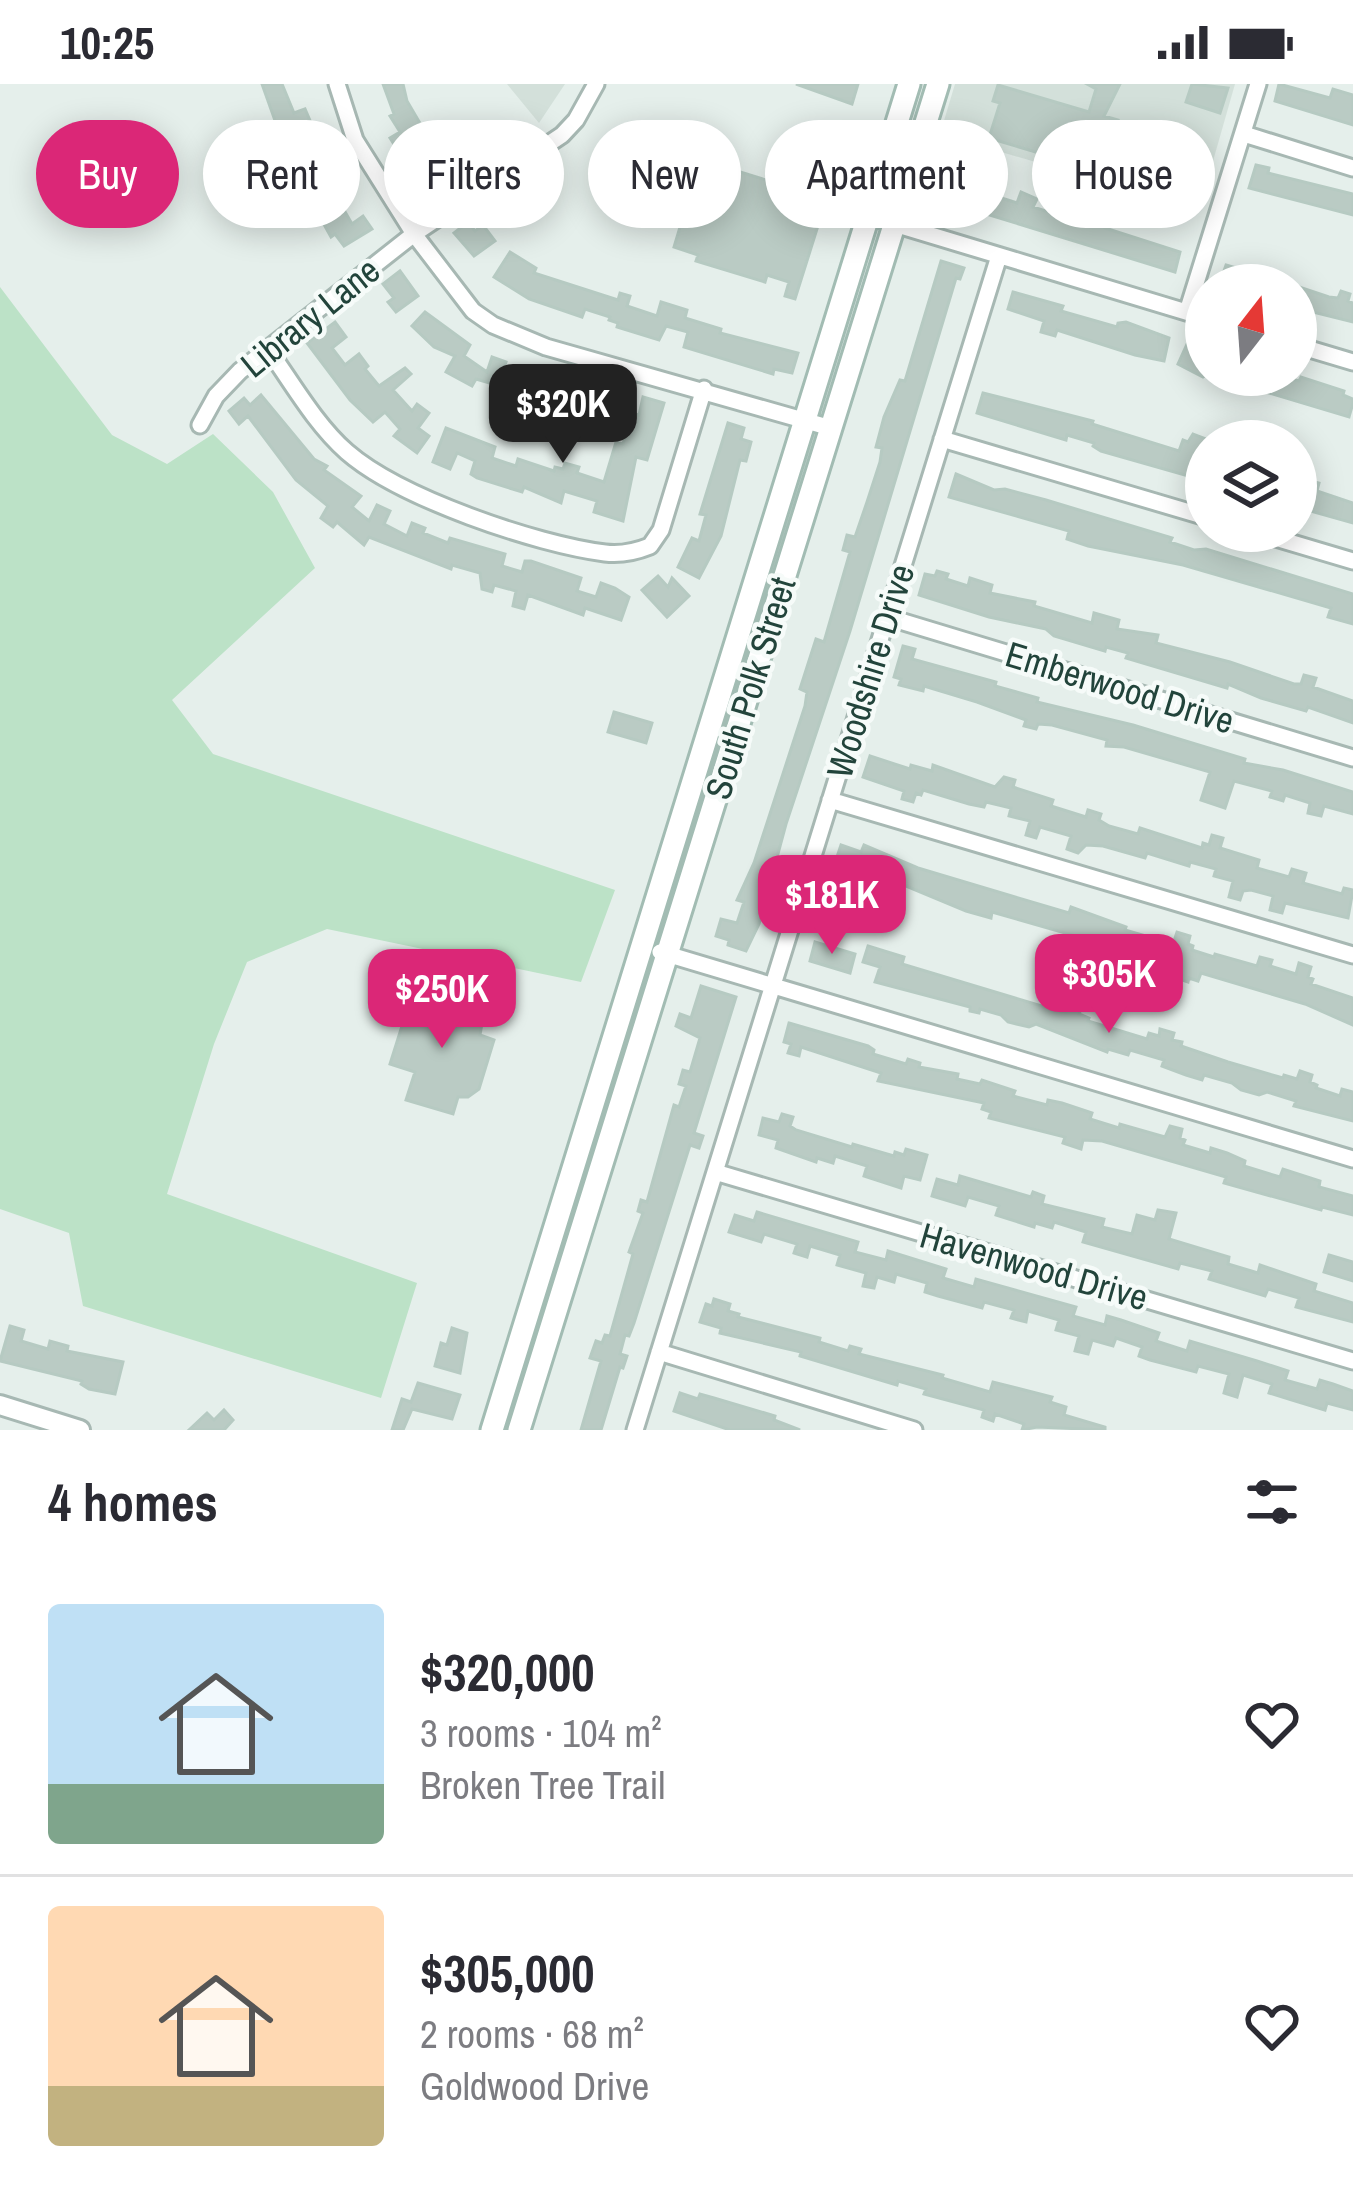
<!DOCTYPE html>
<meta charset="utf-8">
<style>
:root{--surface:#fff;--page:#f7f7f7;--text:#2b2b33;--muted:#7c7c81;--line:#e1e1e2;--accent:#db2777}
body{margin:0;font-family:"Archivo Narrow",sans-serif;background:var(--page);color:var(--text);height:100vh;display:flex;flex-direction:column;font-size:45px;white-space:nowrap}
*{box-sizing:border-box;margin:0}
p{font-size:39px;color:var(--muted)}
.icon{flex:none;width:66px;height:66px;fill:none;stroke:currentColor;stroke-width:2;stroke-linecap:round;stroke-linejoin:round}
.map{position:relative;height:1346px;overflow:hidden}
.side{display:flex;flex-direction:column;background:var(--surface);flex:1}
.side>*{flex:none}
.guide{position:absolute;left:36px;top:36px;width:1281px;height:108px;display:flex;gap:24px}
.needle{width:78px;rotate:17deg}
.controls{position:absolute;left:1185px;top:180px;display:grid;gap:24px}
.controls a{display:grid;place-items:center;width:132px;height:132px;border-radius:50%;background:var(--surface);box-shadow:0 6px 30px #0003;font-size:60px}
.price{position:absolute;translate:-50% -102px;padding:0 27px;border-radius:24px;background:var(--accent);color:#fff;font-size:39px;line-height:78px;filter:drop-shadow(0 3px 6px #0008)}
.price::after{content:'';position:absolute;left:50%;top:72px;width:36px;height:27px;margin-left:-18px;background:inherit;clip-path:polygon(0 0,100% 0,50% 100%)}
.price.current{background:#222;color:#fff}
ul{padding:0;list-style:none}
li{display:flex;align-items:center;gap:36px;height:300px;padding:0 48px}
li+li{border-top:3px solid var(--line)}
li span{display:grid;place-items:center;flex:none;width:336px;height:240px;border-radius:12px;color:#555}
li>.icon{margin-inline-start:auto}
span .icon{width:144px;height:144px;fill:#fffc;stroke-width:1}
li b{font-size:51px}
h2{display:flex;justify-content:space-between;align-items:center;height:144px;padding:0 48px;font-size:51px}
.chip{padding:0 42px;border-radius:54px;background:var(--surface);box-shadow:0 6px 30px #0003;font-size:42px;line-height:108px}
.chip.current{background:var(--accent);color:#fff}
.status{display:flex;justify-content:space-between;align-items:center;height:84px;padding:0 60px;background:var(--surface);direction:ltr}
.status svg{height:33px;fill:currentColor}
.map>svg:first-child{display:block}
</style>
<div class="status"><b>10:25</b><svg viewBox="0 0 49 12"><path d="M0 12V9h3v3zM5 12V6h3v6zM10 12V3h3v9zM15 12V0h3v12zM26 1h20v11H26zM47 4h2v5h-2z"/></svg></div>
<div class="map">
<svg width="1353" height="1346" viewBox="0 0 1353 1346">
<rect width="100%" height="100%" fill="#e5efeb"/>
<path fill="#d3e0da" d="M507,0H565L539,39Z
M955,0H1235L1199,126L940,50Z"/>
<path fill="#bce2c7" d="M0,203L112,351L167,380L213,350L273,408L315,484L172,616L213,670L615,806L581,898L327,845L247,878L214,960L167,1110L417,1199L381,1314L83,1222L69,1149L0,1125Z"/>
<path fill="#bacbc4" stroke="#b6cac2" stroke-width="3" d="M262,0H282L294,29L305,25L321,62L315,64L304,95L330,80L337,93L324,100L340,128L344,126L352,140L363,132L372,145L344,162L335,150L331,153L280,61L283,59Z
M383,0H403L407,17L431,58L441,51L447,60L441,64L453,82L436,93L427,81L413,90L390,54L400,48L390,32L394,30Z
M796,0H858L852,20Z
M1087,0H1120L1104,32L1118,36L1102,88L989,54L1000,19L993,17L998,1L1089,28L1096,5Z
M1192,0L1228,4L1220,29L1186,18Z
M1279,0L1330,14L1333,5L1353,11V41L1275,17Z
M1256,81L1269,84L1268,89L1353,110V131L1249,104Z
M724,83L792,104L788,117L822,129L795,215L785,212L789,198L767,191L765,198L696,177L698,171L674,163L696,90L720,97Z
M946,89L958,93L956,100L1011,117L1017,119L1021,108L1037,115L1033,123L1080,138L1087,126L1108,133L1105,144L1180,168L1175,188L934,114Z
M468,138L475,147L483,141L495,157L474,172L454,149Z
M510,168L536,184L534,189L618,216L620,209L630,212L627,222L657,232L661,218L687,226L685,234L721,245L720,249L798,269L792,289L774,285L773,290L684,263L688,248L666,242L659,256L617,243L618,239L609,236L610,233L585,225L582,233L529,215L494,193Z
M941,177L964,184L960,195L956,194L850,547L786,740L759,840L746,867L728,861L729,856L716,852L721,835L737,839L744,818L737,816L754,779L805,622L807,608L800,605L816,555L824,558L850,468L843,466L847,451L855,453L867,418L880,378L882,364L876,363L884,333L900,296L905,297Z
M1226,181L1284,198V201H1219Z
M400,187L418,212L396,228L388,218L394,214L383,200Z
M1296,202L1329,213L1338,214L1341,207L1350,210L1348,217L1353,219V238L1301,225L1296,234Z
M1013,208L1063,222L1061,227L1117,243L1118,239L1126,238L1169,254L1164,277L1135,271L1057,246L1055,252L1041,248L1044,237L1008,225Z
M425,228L470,261L464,272L487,288L492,273L506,278L504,284L528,292L531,285L576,298L597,309L591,329L476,295L472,302L446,288L455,272L434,263L412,242Z
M335,238L346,253L332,264L345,281L359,270L368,282L365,285L379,302L405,284L411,290L393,306L412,327L417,320L429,329L418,344L429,352L417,369L394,352L400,345L385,328L373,338L350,316L307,259Z
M1188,258L1206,265V291L1203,293L1178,280Z
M1219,291H1277L1299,297L1301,293L1344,307L1343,311L1353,315V319L1349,333L1219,294Z
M983,309L1093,337L1092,340L1179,367L1183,356L1188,358L1193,350L1206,355V397L1101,367L1093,362L1094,359L1067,351L1066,356L977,329Z
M261,311L314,375L327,382L324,386L361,412L352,423L369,437L377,421L390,427L384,440L407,452L412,439L425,444L423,449L448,459L450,454L505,470L502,482L522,488L525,477H531L581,494L577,507L596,513L601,499L615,504L629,513L621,536L585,524L583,531L528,511L524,525L513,522L516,507L494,501L492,508L482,505L480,489L452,481L451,485L369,453L364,461L337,438L333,443L321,434L328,422L296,396L248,332L239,340L229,327L244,314L250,321Z
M643,313L664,319L647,376L636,373L623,437L594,428L597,417L564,407L561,419L524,403L522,408L477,394L471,390L475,377L457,369L450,385L433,378L446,344L495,363L492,374L516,382L518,375L554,387L555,383L563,385L565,379L579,383L577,389L604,398L616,358L623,360L632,329L639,331Z
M728,339L744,344L741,355L751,358L746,377L740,376L721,452L699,494L678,483L692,454L699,457L706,431L700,430Z
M956,390L994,406L1005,405L1046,416L1172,454L1170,458L1194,466L1206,465L1353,510V540L1328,533L1331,524L1183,481L1088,462L1067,455L1069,447L949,413Z
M1307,396L1319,399L1317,407L1353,419V439L1296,423L1300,402L1305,403Z
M937,487L948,490L946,495L968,502L970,494L992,501L990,509L1035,518L1034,522L1092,539L1094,529L1119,536L1117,545L1158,551L1156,559L1230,578L1294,600H1301L1304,591L1316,594L1313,603L1353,617V639L1308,623L1306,627L1261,614L1228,600L1227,604L1126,574L1128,569L1106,563L1105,567L1054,552L1046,545L989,533L919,511L925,490L935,492Z
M658,492L668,503L672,494L689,512L667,533L642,506Z
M903,562L915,565L912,575L996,598L995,602L1038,614L1037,618L1133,641L1245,675L1244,679L1283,686L1353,708V730L1324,722L1321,732L1308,729L1310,719L1285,711L1283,717L1270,713L1272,707L1234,697L1225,724L1201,716L1210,688L1124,663L1106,662L1107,656L1052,641L1038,640L1036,645L1024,642L1026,636L977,618L924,602L923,607L899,601L901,595L894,593Z
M614,628L652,639L646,659L608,648Z
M870,672L910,685L911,681L932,687L933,681L995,703L1004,693L1015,696L1013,703L1053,716L1051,722L1086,733L1088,726L1101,730L1099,736L1109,742L1138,750L1140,744L1202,764L1203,759L1209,761L1212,751L1223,754L1220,764L1259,776L1257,784L1289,793L1292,785L1306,789L1303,799L1342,810L1344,804L1353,806L1348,834L1285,819L1282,829L1270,826L1273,812L1251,806L1243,807L1240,816L1229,813L1233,797L1214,792L1216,785L1190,778L1189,782L1147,769L1145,774L1103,762L1086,761L1078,769L1067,765L1071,752L1040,743L1036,754L1026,751L1030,737L1009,732L1011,724L986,718L984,723L969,720L923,706L921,711L916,709L913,718L902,715L904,707L863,693Z
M841,761L861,768L864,761L918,784L1069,829L1071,823L1126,843L1125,846L1173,860L1177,848L1190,852L1188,860L1193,862L1192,866L1214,873L1215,870L1257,882L1260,873L1272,876L1270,882L1296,890L1299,879L1311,883L1308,893L1313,895L1311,900L1353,914V941L1305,920L1201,889L1198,897L1189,894L1188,898L1174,893L1177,886L1127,872L1128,867L992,828L991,834L966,827L894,797L834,782Z
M815,858L855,870L850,889L810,877Z
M868,862L904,873L902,880L1055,926L1066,928L1070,919L1082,923L1079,930L1089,934L1088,937L1147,955L1149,949L1159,952L1160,945L1174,949L1172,956L1182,958L1181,962L1228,978L1283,994L1284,991L1297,995L1300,987L1312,991L1310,998L1317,1001L1316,1004L1340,1012L1342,1005L1353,1008V1037L1294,1022L1296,1017L1267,1008L1259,1011L1241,1006L1232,999L1204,991L1202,996L1186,991L1162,982L1164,976L1130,966L1128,971L1108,965L1107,968L1036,940L1029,943L1008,938L1001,931L980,925L979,929L970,927V923L875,898L880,883L863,878Z
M701,902L736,913L694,1049L703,1052L699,1064L690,1061L634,1239L629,1252L625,1251L620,1270L627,1272L623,1284L620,1283L601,1346H581L601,1277L590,1274L596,1257L602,1259L605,1251L610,1252L633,1170L629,1168L643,1129L638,1127L641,1116L647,1118L674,1021L679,1023L686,1002L679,1000L683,986L690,988L700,954L676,942L680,930L691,934Z
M413,907L473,925L476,913L486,916L480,951L494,956L479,1005L468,1013H458L453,1030L406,1016L415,988L390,980Z
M789,939L868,962L874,966L873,970L906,980L908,975L920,979L919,983L958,990L957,995L980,1000L982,996L1015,1007L1013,1012L1047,1021L1048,1016L1062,1019L1092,1029L1090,1035L1119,1044L1120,1040L1165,1053L1170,1042L1182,1045L1180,1054L1185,1056L1183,1061L1210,1069L1211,1064L1227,1069L1245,1077L1244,1082L1280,1093L1283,1085L1320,1097L1319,1103L1353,1112V1131L1322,1123L1321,1126L1224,1099L1226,1093L1102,1057L1083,1056L1081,1065L1063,1059L1065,1053L989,1034L991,1028L982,1025L984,1019L878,997L881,989L801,963L799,972L788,969L791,960L784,958Z
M782,1030L793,1033L790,1042L796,1046L852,1063L853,1060L894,1072L895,1068L904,1071L906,1065L927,1071L920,1096L904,1092L901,1104L864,1092L867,1082L835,1072L833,1079L817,1074L816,1078L776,1064L778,1056L759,1051L763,1034L779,1038Z
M960,1092L1031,1113L1033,1108L1044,1112L1042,1120L1104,1135L1102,1143L1132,1150L1137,1131L1155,1136L1158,1126L1176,1129L1169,1155L1229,1173L1228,1180L1258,1189L1260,1181L1316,1200L1314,1207L1353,1219V1238L1296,1223L1299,1214L1268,1205L1265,1212L1209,1195L1212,1187L1180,1179L1178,1185L1083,1158L1086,1148L1054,1138L1052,1144L1035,1139L1034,1143L996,1131L999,1122L968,1113L965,1122L932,1112L937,1095L958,1101Z
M757,1128L858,1158L855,1168L886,1176L888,1167L946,1185L943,1194L974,1203L976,1195L1076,1223L1073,1232L1105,1241L1107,1232L1121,1236L1159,1249L1156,1257L1187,1267L1190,1257L1257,1277L1288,1287L1285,1296L1317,1305L1320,1296L1333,1300L1353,1307V1326L1327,1319L1325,1326L1292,1316L1269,1309L1272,1300L1243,1291L1237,1313L1224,1309L1229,1290L1198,1282L1196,1288L1150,1276L1139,1272L1142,1263L1116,1254L1113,1262L1092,1256L1088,1270L1075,1267L1079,1252L1056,1246L1059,1236L1028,1227L1026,1238L1011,1234L1014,1226L984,1218L982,1224L938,1212L925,1208L927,1199L896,1190L894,1198L877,1193L874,1204L863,1202L866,1189L837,1181L840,1171L810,1162L807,1173L794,1169L797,1160L764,1150L761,1158L729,1148L735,1131L754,1137Z
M1329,1171L1353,1178V1197L1324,1188Z
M714,1215L730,1220L728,1227L739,1230L738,1233L820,1254L819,1258L848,1267L850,1262L861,1265L859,1270L943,1291L942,1294L990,1308L993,1298L1052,1313L1050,1318L1066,1323L1064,1331L1105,1343V1346L1037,1343L1022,1346L1024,1340L995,1330L993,1337L982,1333L984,1326L924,1310L926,1305L898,1297L897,1301L800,1272L801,1268L720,1249L721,1244L700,1238L706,1220L712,1222Z
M10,1242L24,1246L21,1257L48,1265L50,1257L68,1262L67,1267L123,1278L115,1310L89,1305L81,1300L82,1297L0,1277Z
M452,1244L467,1249L460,1289L435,1282L441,1259L447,1261Z
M418,1299L460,1311L452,1335L412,1325L403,1346H392L402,1315L411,1318Z
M680,1309L698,1315L700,1310L714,1314L775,1332L774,1336L800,1346H730L674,1327Z
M224,1326L233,1336L224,1346H189L207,1329L214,1336Z"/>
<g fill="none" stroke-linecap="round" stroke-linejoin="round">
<defs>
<path id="minor" d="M337,0L355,56L414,150L473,227L493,241L546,263L831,344
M1244,50L1353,84
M868,132L1206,234
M1187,228L1258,0
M1296,261L1353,278
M268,265C292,299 316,341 347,368C400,414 535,460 605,469C621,471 635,468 650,462L661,446L704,305
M200,341L216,312L240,287L414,150L562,51L576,36L596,0
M942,355L1206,433
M1252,447L1353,477
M887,533L1353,674
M830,716L1353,871
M660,868L1353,1075
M715,1088L1353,1277
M659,1268L914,1346
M635,1346L999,172"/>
<path id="tertiary" d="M0,1321L80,1346"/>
<path id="secondary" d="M492,1346L909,0
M519,1346L938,0"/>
</defs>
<use href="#minor" stroke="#a7b8b3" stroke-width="21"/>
<use href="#tertiary" stroke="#a7b8b3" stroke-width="24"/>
<use href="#secondary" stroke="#a2bcb3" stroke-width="27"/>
<use href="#minor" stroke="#fff" stroke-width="15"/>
<use href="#tertiary" stroke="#fff" stroke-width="18"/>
<use href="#secondary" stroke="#fff" stroke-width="21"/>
</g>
<g text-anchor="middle" stroke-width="9" stroke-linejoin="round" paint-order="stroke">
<g font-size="36" fill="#22443b" stroke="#f6fbf9">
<text transform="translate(310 233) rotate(-39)" y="13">Library Lane</text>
<text transform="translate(870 587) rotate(-73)" y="13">Woodshire Drive</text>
<text transform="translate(1120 603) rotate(17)" y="13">Emberwood Drive</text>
<text transform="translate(750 604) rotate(-73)" y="13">South Polk Street</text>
<text transform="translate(1034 1182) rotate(16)" y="13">Havenwood Drive</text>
</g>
</g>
</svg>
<div class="controls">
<a><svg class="needle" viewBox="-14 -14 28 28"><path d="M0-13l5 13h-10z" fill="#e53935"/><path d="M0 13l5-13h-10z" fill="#7c7c81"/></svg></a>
<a><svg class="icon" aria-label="layers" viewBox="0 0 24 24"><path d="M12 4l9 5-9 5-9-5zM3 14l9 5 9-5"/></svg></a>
</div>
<b class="price current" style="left:563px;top:382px">$320K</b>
<b class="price" style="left:832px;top:873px">$181K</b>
<b class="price" style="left:1109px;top:952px">$305K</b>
<b class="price" style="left:442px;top:967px">$250K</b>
<div class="guide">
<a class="chip current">Buy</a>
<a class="chip">Rent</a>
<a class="chip">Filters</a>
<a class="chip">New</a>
<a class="chip">Apartment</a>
<a class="chip">House</a>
</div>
</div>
<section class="side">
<h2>4 homes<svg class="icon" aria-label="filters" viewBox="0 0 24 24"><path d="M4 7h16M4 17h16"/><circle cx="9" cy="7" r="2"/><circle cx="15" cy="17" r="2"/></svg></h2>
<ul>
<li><span style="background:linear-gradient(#bfe0f5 75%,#7fa58c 0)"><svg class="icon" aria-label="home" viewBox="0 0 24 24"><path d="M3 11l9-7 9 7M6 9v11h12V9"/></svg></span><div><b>$320,000</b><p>3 rooms · 104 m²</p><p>Broken Tree Trail</p></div><svg class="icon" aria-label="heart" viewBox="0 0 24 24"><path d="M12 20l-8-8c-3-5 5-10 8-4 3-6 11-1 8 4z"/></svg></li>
<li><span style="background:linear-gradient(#ffd9b3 75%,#c2b280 0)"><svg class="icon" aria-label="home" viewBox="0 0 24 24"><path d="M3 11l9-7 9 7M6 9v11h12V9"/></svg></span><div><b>$305,000</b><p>2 rooms · 68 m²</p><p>Goldwood Drive</p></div><svg class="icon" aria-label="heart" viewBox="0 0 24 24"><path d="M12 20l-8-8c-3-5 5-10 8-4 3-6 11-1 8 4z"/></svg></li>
</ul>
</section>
